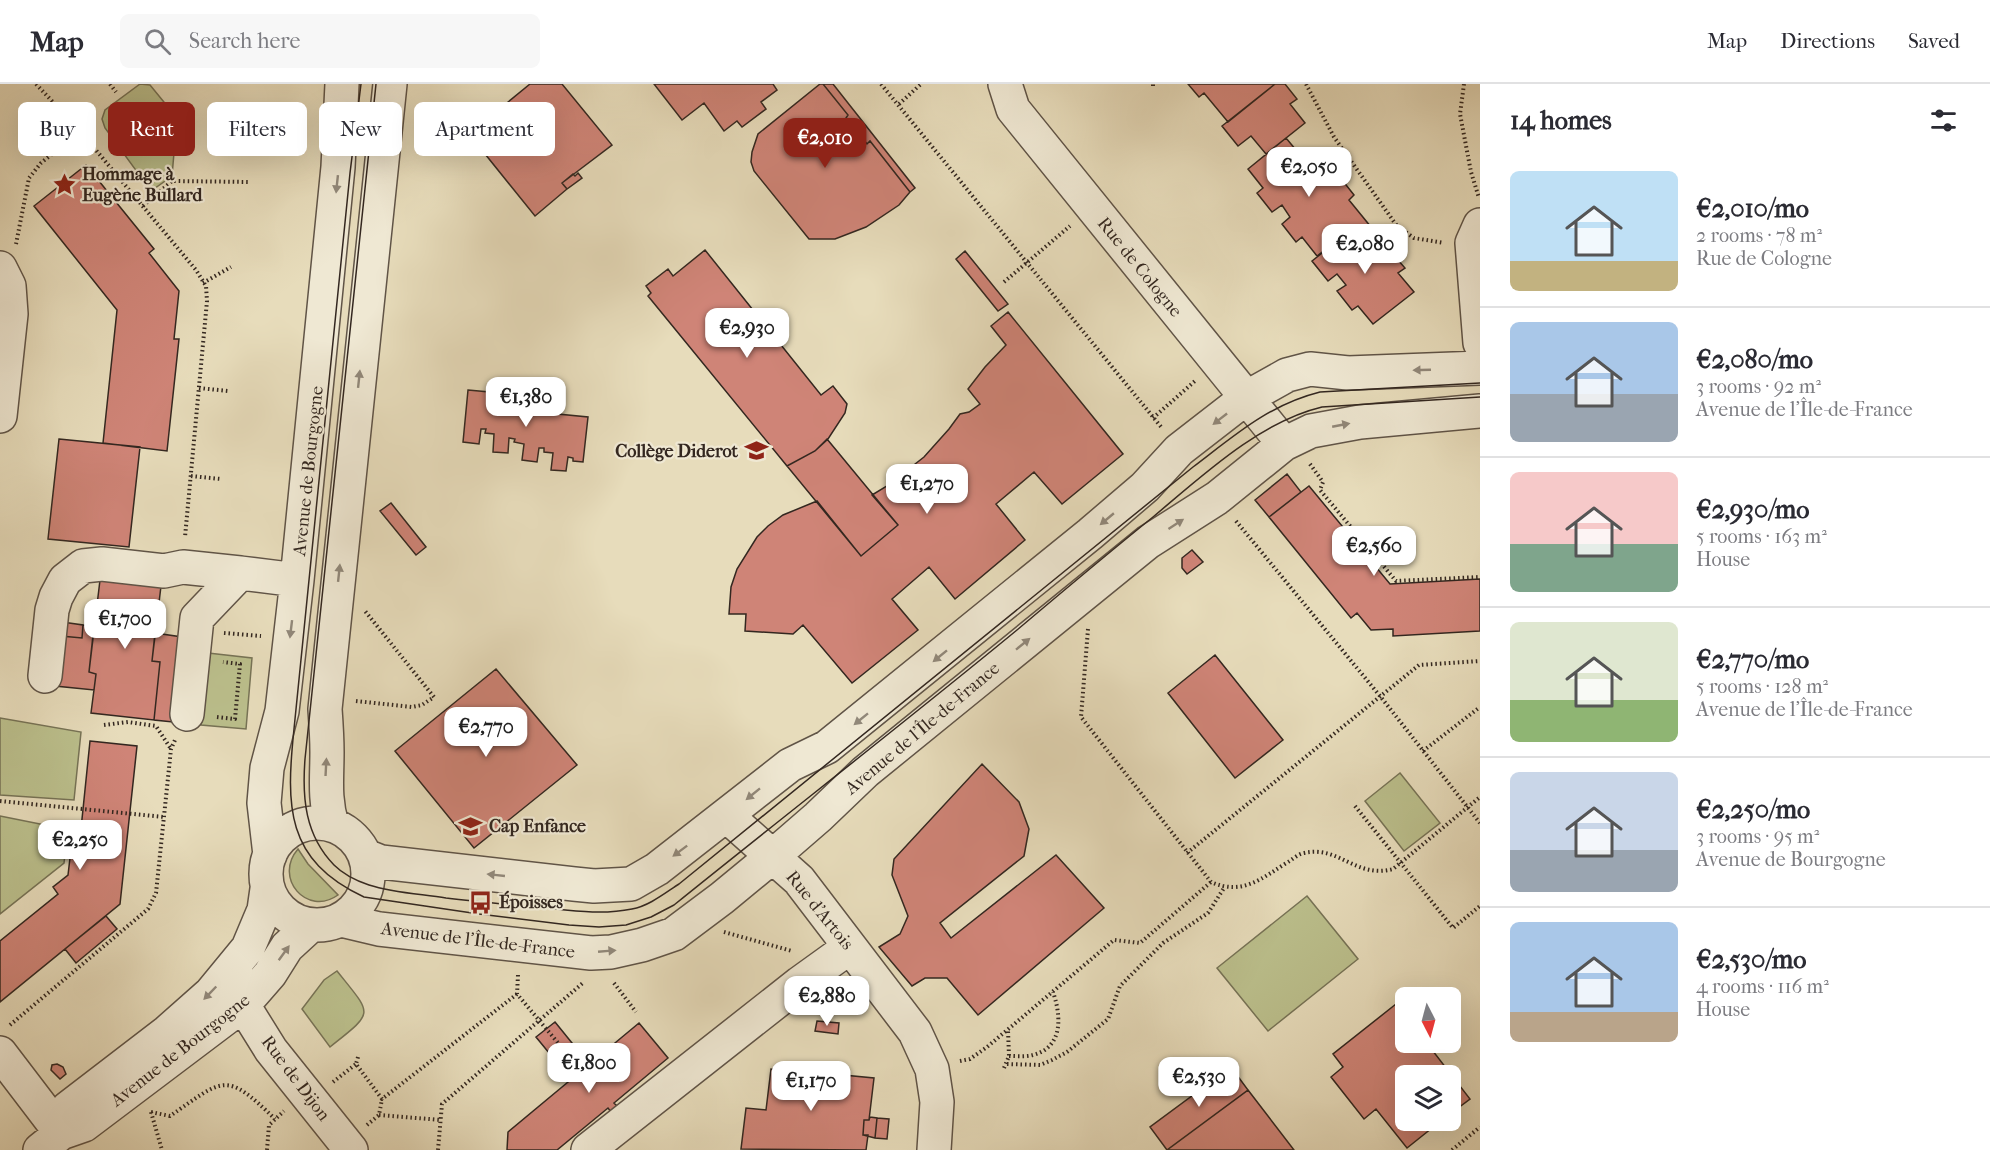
<!DOCTYPE html>
<meta charset="utf-8">
<style>
:root{--surface:#fff;--page:#f7f7f7;--text:#2b2b33;--muted:#7c7c81;--line:#e1e1e2;--accent:#8f2418}
body{margin:0;font-family:"IM FELL French Canon",serif;background:var(--page);color:var(--text);height:100vh;display:flex;flex-direction:column;font-size:22px;white-space:nowrap}
*{box-sizing:border-box;margin:0}
p{font-size:20px;color:var(--muted)}
.icon{flex:none;width:33px;height:33px;fill:none;stroke:currentColor;stroke-width:2;stroke-linecap:round;stroke-linejoin:round}
.map{position:relative;flex:1;overflow:hidden}
.details{display:flex;flex-direction:column;background:var(--surface);width:510px}
.details>*{flex:none}
.guide{position:absolute;left:18px;top:18px;width:570px;height:54px;display:flex;gap:12px}
.needle{width:39px;rotate:174deg}
.buttons{position:absolute;left:1395px;top:903px;display:grid;gap:12px}
.buttons a{display:grid;place-items:center;width:66px;height:66px;border-radius:9px;background:var(--surface);box-shadow:0 6px 24px #0002;font-size:30px}
.price{position:absolute;translate:-50% -51px;padding:0 14px;border-radius:12px;background:#fff;color:#222;font-size:20px;line-height:39px;filter:drop-shadow(0 2px 3px #0008)}
.price::after{content:'';position:absolute;left:50%;top:36px;width:18px;height:14px;margin-left:-9px;background:inherit;clip-path:polygon(0 0,100% 0,50% 100%)}
.price.current{background:var(--accent);color:#fff}
ul{padding:0;list-style:none}
li{display:flex;align-items:center;gap:18px;height:150px;padding:0 30px}
li+li{border-top:2px solid var(--line)}
li span{display:grid;place-items:center;flex:none;width:168px;height:120px;border-radius:9px;color:#555}
li>.icon{margin-inline-start:auto}
span .icon{width:72px;height:72px;fill:#fffc;stroke-width:1}
li b{font-size:26px}
h2{display:flex;justify-content:space-between;align-items:center;height:72px;padding:0 30px;font-size:26px}
.pill{padding:0 21px;border-radius:9px;background:var(--surface);box-shadow:0 6px 24px #0002;font-size:21px;line-height:54px}
.pill.current{background:var(--accent);color:#fff}
header{display:flex;align-items:center;gap:36px;box-sizing:border-box;height:84px;padding:0 30px;background:var(--surface);border-bottom:2px solid var(--line)}
header strong{font-size:28px}
nav{display:flex;gap:33px;margin-inline-start:auto;font-size:21px}
.search{width:420px;height:54px;background:var(--page);display:flex;align-items:center;gap:15px;box-sizing:border-box;padding:0 21px;border-radius:9px;color:var(--muted);font-size:22px}
main{display:flex;flex:1;min-height:0}
.map>svg:first-child{display:block}
</style>
<header>
<strong>Map</strong>
<div class="search"><svg class="icon" aria-label="search" viewBox="0 0 24 24"><circle cx="10" cy="10" r="6"/><path d="M15 15l6 6"/></svg>Search here</div>
<nav><a>Map</a><a>Directions</a><a>Saved</a></nav>
</header>
<main>
<div class="map">
<svg width="1480" height="1066" viewBox="0 0 1480 1066">
<rect width="100%" height="100%" fill="#e7dcbb"/>
<filter id="stains"><feTurbulence type="fractalNoise" baseFrequency=".00333" numOctaves="4"/><feColorMatrix values="0 0 0 0 .2 0 0 0 0 .09 0 0 0 0 .02 0 0 0 .5 -.17"/></filter>
<radialGradient id="worn" r=".72"><stop offset=".6" stop-color="#630" stop-opacity="0"/><stop offset="1" stop-color="#630" stop-opacity=".3"/></radialGradient>
<path fill="#bbbf8c" stroke="#777356" stroke-width="1.5" d="M140,0L150,1L177,34L172,92L151,107L105,44L102,35L105,26Z
M208,569L252,574L246,645L201,641Z
M0,634L81,648L74,716L0,711Z
M1400,689L1440,739L1404,767L1365,717Z
M0,732L45,741L68,743L64,779L0,830Z
M298,765L308,780L338,811C307,833 273,794 298,765Z
M1307,812L1358,875L1268,947L1217,884Z
M337,887C373,932 375,927 330,963L302,925L324,896Z"/>
<path fill="#cf8477" stroke="#332720" stroke-width="1.5" d="M530,0H562L612,61L562,99L567,105L535,132L469,50Z
M654,0H773L777,6L761,18L766,25L742,43L737,37L724,47L704,19L682,36Z
M820,0H823L848,31L846,34L867,60L870,57L910,108L899,121L866,143L835,155H809L754,87L751,78L752,68L758,50Z
M823,0H833L915,104L910,108L870,57L867,60L846,34L848,31Z
M1188,0H1275L1228,38L1204,9L1199,13Z
M1275,0H1285L1297,15L1290,20L1305,39L1266,70L1251,52L1238,62L1222,42Z
M1286,54L1301,72L1309,67L1333,97L1339,92L1354,111L1349,116L1384,159L1375,166L1356,142L1317,172L1302,153L1296,158L1282,140L1290,133L1282,121L1272,128L1257,109L1263,104L1248,85Z
M86,81L154,165L149,169L179,207L174,255H179L167,367L103,359L117,226L34,122Z
M578,89L582,94L567,105L562,99L573,90L575,92Z
M1356,142L1382,175L1391,168L1405,184L1398,189L1414,208L1373,240L1358,222L1352,226L1337,207L1346,201L1337,190L1328,197L1312,177Z
M1384,159L1391,168L1382,175L1375,166Z
M705,166L821,311L833,302L847,320L845,329L828,355L815,367L787,382L648,212L651,209L646,202L668,185L673,192Z
M965,167L1008,220L998,227L956,175Z
M1008,228L1123,370L1062,420L1034,388L996,420L1025,456L955,515L929,483L892,515L918,546L852,599L803,541L793,550L745,547L746,530H729L731,503L737,485L757,453L768,442L783,431L817,417L861,472L898,441L872,411L887,402L924,373L949,345L960,330L969,328L980,320L968,305L985,283L1006,261L991,242Z
M468,306L500,309L499,313L529,317V320L559,324L558,330L588,333L583,378L573,377V374L568,373L566,387L551,386L553,369L544,368V364H539L537,378L522,376L524,360L514,358L515,355L509,354L508,369L493,368L494,350L485,349L486,345H481L479,360L463,358Z
M59,355L140,363L129,463L48,455Z
M827,355L898,441L861,472L787,382L815,367Z
M1287,390L1301,408L1269,433L1255,416Z
M1309,402L1390,500L1480,495V547L1393,552V545L1371,546L1357,529L1351,534L1269,433Z
M391,419L426,463L416,471L380,427Z
M1192,466L1203,478L1187,490L1182,484V474Z
M100,496L161,502L152,577L160,578L154,636L91,629L96,590L89,588Z
M62,538L83,541L82,554L61,552Z
M83,541L94,542L89,588L96,590L94,606L55,602L61,552L82,554Z
M155,549L182,553L173,638L154,636L160,578L152,577Z
M1215,571L1283,656L1235,694L1168,609Z
M496,585L577,681L474,764L395,667Z
M90,657L137,662L120,820L0,918V857L58,810L53,803L68,791L70,774H78Z
M982,680L1019,718L1029,745L1024,772L940,839L951,854L1056,771L1104,824L978,931L947,894H925L912,902L879,863L900,850L908,832L892,791L894,775Z
M106,832L117,845L76,879L65,865Z
M1396,920L1406,933V958H1426L1470,1015L1450,1030V992H1406V1036H1442L1407,1064L1376,1025L1364,1035L1331,993L1343,983L1333,970Z
M817,937L839,939L838,950L815,947Z
M555,938L572,959L554,975L536,953Z
M639,939L668,974L614,1019L618,1023L611,1028L608,1024L557,1066H507L508,1048Z
M572,959L590,981L572,996L554,975Z
M813,978L834,980L833,990L874,994L869,1036H864L863,1051H868L866,1066L741,1065L746,1024L766,1026L771,985L812,989Z
M57,980L63,983L66,990L60,995L51,986L52,981Z
M1231,983L1248,1006L1167,1066L1150,1043Z
M1248,1006L1294,1066H1167Z
M870,1033L877,1034L875,1054L863,1051L864,1036H869Z
M877,1034L889,1035L887,1055L875,1054Z"/>
<g fill="none" stroke-linecap="round" stroke-linejoin="round">
<defs>
<path id="minor" d="M1005,0L1013,25L1284,360
M0,184L9,202L11,230L0,332
M1480,259L1472,159L1480,141
M240,489L297,496
M45,592L52,526L56,513L65,496L83,482L102,480L164,487L183,483L240,489L197,534L187,630
M727,732L799,796L915,948L932,985L937,1018L934,1066
M266 790a51 51 0 1 1 102 0a51 51 0 1 1-102 0Z
M332,741C324,714 327,695 327,668C327,654 326,639 325,625L390,0
M270,771L264,719L267,684L282,627L297,496L338,83L342,0
M366,772L381,778L574,800L594,802L631,800L657,785L790,681L827,663L1090,450L1145,403L1179,366L1246,314L1287,291L1310,285L1348,289L1480,284
M341,836L379,845L591,869L611,868L642,861L674,850L722,814L773,772L818,733L865,688L1148,458L1217,414L1284,360L1311,347L1360,338L1480,327
M241,898L243,921L271,966L351,1066
M0,969L61,1049
M61,1049L68,1024L167,948L211,909L248,864L264,826L267,805
M40,1066L61,1049L84,1041L243,921L270,890L287,863L311,841
M588,1066L800,899L850,863"/>
</defs>
<use href="#minor" stroke="#605447" stroke-width="36"/>
<path stroke="#332720" stroke-width="4" stroke-dasharray="1.5 3" stroke-linecap="butt" d="M36,0L80,47L196,186L206,202L207,217L185,453
M110,0L116,8
M881,0L1162,344
M1306,0L1334,53L1397,142L1414,154L1444,159
M1464,0L1460,30L1471,88L1479,114
M1153,2V0
M899,20L921,0
M143,122L172,97L250,98
M16,160L29,94L41,79L80,47
M1004,198L1070,142
M203,199L231,183
M199,304L228,307
M1153,334L1195,297
M1310,380L1323,398L1320,406L1396,497L1480,493
M191,392L221,395
M1236,437L1380,612L1480,739
M1088,545L1081,633L1211,798C1243,812 1262,794 1288,778C1293,775 1298,770 1304,769C1339,761 1356,795 1393,785L1480,713
M224,549L261,552
M356,617L412,623L422,621L434,613L365,527
M217,633L235,635L240,580L223,578
M104,641L128,638L156,642L171,665
M1423,667L1480,623
M0,717L164,733
M1355,722L1453,844L1480,822
M1187,769L1419,581L1480,577
M724,848L792,867
M518,891L517,910L564,966
M614,899L636,928
M10,941L148,825L156,809L171,665L175,656
M1009,972C1017,972 1026,973 1033,971C1064,963 1061,931 1053,908
M358,973L356,980L382,1015L517,910
M960,977L970,975L987,963L1114,856L1140,859L1211,798
M1007,980L1040,981L1052,976L1067,968L1108,935L1120,902L1163,859L1208,829L1224,804
M1004,984L1009,972L1008,946
M333,998L356,980
M151,1028L170,1032C224,995 225,986 275,1035
M151,1028L162,1066
M379,1031L441,1036
M367,1041L379,1031L382,1015
M267,1066L269,1041L284,1027
M438,1066L442,1020L584,898
M1452,1066L1480,1043"/>
<use href="#minor" stroke="#efe8d3" stroke-width="33"/>
<path stroke="#332720" stroke-width="1.5" d="M361,0L350,89L294,645C286,722 285,776 364,813L479,830L569,841L599,843L626,841L651,833L674,821C788,729 904,639 1017,546C1062,508 1107,470 1153,433C1202,392 1259,338 1322,323L1480,313
M376,0L305,675C302,714 305,751 334,781C343,790 357,797 369,801C394,809 421,810 446,814C479,818 512,821 545,824C574,827 603,831 632,825C649,822 665,809 679,800L1193,383C1234,352 1268,321 1320,308L1480,299"/>
</g>
<defs><path id="oneway-solid" d="M-6-.8H1V-3.2L6.5 0L1 3.2V.8H-6Z" transform="scale(1.5)"/></defs>
<g fill="#91887a">
<use href="#oneway-solid" transform="translate(337 100) rotate(96)"/>
<use href="#oneway-solid" transform="translate(1422 286) rotate(178)"/>
<use href="#oneway-solid" transform="translate(359 295) rotate(-84)"/>
<use href="#oneway-solid" transform="translate(1220 335) rotate(142)"/>
<use href="#oneway-solid" transform="translate(1341 341) rotate(-11)"/>
<use href="#oneway-solid" transform="translate(1107 435) rotate(140)"/>
<use href="#oneway-solid" transform="translate(1176 440) rotate(-33)"/>
<use href="#oneway-solid" transform="translate(339 489) rotate(-84)"/>
<use href="#oneway-solid" transform="translate(291 545) rotate(97)"/>
<use href="#oneway-solid" transform="translate(1023 560) rotate(-39)"/>
<use href="#oneway-solid" transform="translate(940 572) rotate(141)"/>
<use href="#oneway-solid" transform="translate(861 635) rotate(141)"/>
<use href="#oneway-solid" transform="translate(326 683) rotate(-87)"/>
<use href="#oneway-solid" transform="translate(753 710) rotate(141)"/>
<use href="#oneway-solid" transform="translate(680 767) rotate(143)"/>
<use href="#oneway-solid" transform="translate(496 791) rotate(-174)"/>
<use href="#oneway-solid" transform="translate(607 867) rotate(-5)"/>
<use href="#oneway-solid" transform="translate(284 869) rotate(-54)"/>
<use href="#oneway-solid" transform="translate(210 909) rotate(134)"/>
</g>
<defs>
<symbol id="sight-bare" viewBox="-9 -9 18 18"><path d="M0-6L1.8-2.2L6-1.7L2.9 1.2L3.7 5.4L0 3.3L-3.7 5.4L-2.9 1.2L-6-1.7L-1.8-2.2Z" fill="#8f2418" stroke="#efe8d3" stroke-width="2.5" paint-order="stroke"/></symbol>
<symbol id="school-bare" viewBox="-9 -9 18 18"><path d="M0-5L7-2L0 1L-7-2ZM-4 1L0 2.5L4 1V4Q0 6-4 4Z" fill="#8f2418" stroke="#efe8d3" stroke-width="2.5" paint-order="stroke"/></symbol>
<symbol id="bus-bare" viewBox="-9 -9 18 18"><path d="M-5-6H5V4H4V6H2V4H-2V6H-4V4H-5ZM-3.5-4V0h7V-4ZM-3.5 1.2v1.5H-2V1.2ZM2 1.2v1.5H3.5V1.2Z" fill="#8f2418" stroke="#efe8d3" stroke-width="2.5" paint-order="stroke"/></symbol>
</defs>
<g fill-rule="evenodd">
<use href="#sight-bare" x="48" y="84" width="33" height="33"/>
<use href="#school-bare" x="740" y="350" width="33" height="33"/>
<use href="#school-bare" x="454" y="726" width="33" height="33"/>
<use href="#bus-bare" x="464" y="802" width="33" height="33"/>
</g>
<g text-anchor="middle" stroke-width="4.5" stroke-linejoin="round" paint-order="stroke">
<g font-size="18" font-weight="bold" fill="#332720" stroke="#efe8d3" text-anchor="start">
<text x="82" y="96">Hommage à<tspan x="82" dy="21">Eugène Bullard</tspan></text>
<text x="738" y="373" text-anchor="end">Collège Diderot</text>
<text x="489" y="748">Cap Enfance</text>
<text x="499" y="824">Époisses</text>
</g>
<g font-size="18" fill="#332720" stroke="#efe8d3">
<text transform="translate(1140 183) rotate(51)" y="6">Rue de Cologne</text>
<text transform="translate(308 387) rotate(-84)" y="6">Avenue de Bourgogne</text>
<text transform="translate(922 644) rotate(-40)" y="6">Avenue de l’Île-de-France</text>
<text transform="translate(820 826) rotate(51)" y="6">Rue d'Artois</text>
<text transform="translate(478 856) rotate(7)" y="6">Avenue de l’Île-de-France</text>
<text transform="translate(180 966) rotate(-38)" y="6">Avenue de Bourgogne</text>
<text transform="translate(296 994) rotate(53)" y="6">Rue de Dijon</text>
</g>
</g>
<rect width="100%" height="100%" filter="url(#stains)"/>
<rect width="100%" height="100%" fill="url(#worn)"/>
</svg>
<div class="buttons">
<a><svg class="needle" viewBox="-14 -14 28 28"><path d="M0-13l5 13h-10z" fill="#e53935"/><path d="M0 13l5-13h-10z" fill="#7c7c81"/></svg></a>
<a><svg class="icon" aria-label="layers" viewBox="0 0 24 24"><path d="M12 4l9 5-9 5-9-5zM3 14l9 5 9-5"/></svg></a>
</div>
<b class="price current" style="left:825px;top:85px">€2,010</b>
<b class="price" style="left:1309px;top:114px">€2,050</b>
<b class="price" style="left:1365px;top:191px">€2,080</b>
<b class="price" style="left:747px;top:275px">€2,930</b>
<b class="price" style="left:526px;top:344px">€1,380</b>
<b class="price" style="left:927px;top:431px">€1,270</b>
<b class="price" style="left:1374px;top:493px">€2,560</b>
<b class="price" style="left:125px;top:566px">€1,700</b>
<b class="price" style="left:486px;top:674px">€2,770</b>
<b class="price" style="left:80px;top:787px">€2,250</b>
<b class="price" style="left:827px;top:943px">€2,880</b>
<b class="price" style="left:589px;top:1010px">€1,800</b>
<b class="price" style="left:1199px;top:1024px">€2,530</b>
<b class="price" style="left:811px;top:1028px">€1,170</b>
<div class="guide">
<a class="pill">Buy</a>
<a class="pill current">Rent</a>
<a class="pill">Filters</a>
<a class="pill">New</a>
<a class="pill">Apartment</a>
</div>
</div>
<section class="details">
<h2>14 homes<svg class="icon" aria-label="filters" viewBox="0 0 24 24"><path d="M4 7h16M4 17h16"/><circle cx="9" cy="7" r="2"/><circle cx="15" cy="17" r="2"/></svg></h2>
<ul>
<li><span style="background:linear-gradient(#bfe0f5 75%,#c2b280 0)"><svg class="icon" aria-label="home" viewBox="0 0 24 24"><path d="M3 11l9-7 9 7M6 9v11h12V9"/></svg></span><div><b>€2,010/mo</b><p>2 rooms · 78 m²</p><p>Rue de Cologne</p></div></li>
<li><span style="background:linear-gradient(#a9c7e8 60%,#9aa5b1 0)"><svg class="icon" aria-label="home" viewBox="0 0 24 24"><path d="M3 11l9-7 9 7M6 9v11h12V9"/></svg></span><div><b>€2,080/mo</b><p>3 rooms · 92 m²</p><p>Avenue de l’Île-de-France</p></div></li>
<li><span style="background:linear-gradient(#f6c9c9 60%,#7fa58c 0)"><svg class="icon" aria-label="home" viewBox="0 0 24 24"><path d="M3 11l9-7 9 7M6 9v11h12V9"/></svg></span><div><b>€2,930/mo</b><p>5 rooms · 163 m²</p><p>House</p></div></li>
<li><span style="background:linear-gradient(#dfe7d0 65%,#8fb573 0)"><svg class="icon" aria-label="home" viewBox="0 0 24 24"><path d="M3 11l9-7 9 7M6 9v11h12V9"/></svg></span><div><b>€2,770/mo</b><p>5 rooms · 128 m²</p><p>Avenue de l’Île-de-France</p></div></li>
<li><span style="background:linear-gradient(#c9d6e8 65%,#9aa5b1 0)"><svg class="icon" aria-label="home" viewBox="0 0 24 24"><path d="M3 11l9-7 9 7M6 9v11h12V9"/></svg></span><div><b>€2,250/mo</b><p>3 rooms · 95 m²</p><p>Avenue de Bourgogne</p></div></li>
<li><span style="background:linear-gradient(#a9c7e8 75%,#b9a48a 0)"><svg class="icon" aria-label="home" viewBox="0 0 24 24"><path d="M3 11l9-7 9 7M6 9v11h12V9"/></svg></span><div><b>€2,530/mo</b><p>4 rooms · 116 m²</p><p>House</p></div></li>
</ul>
</section>
</main>
